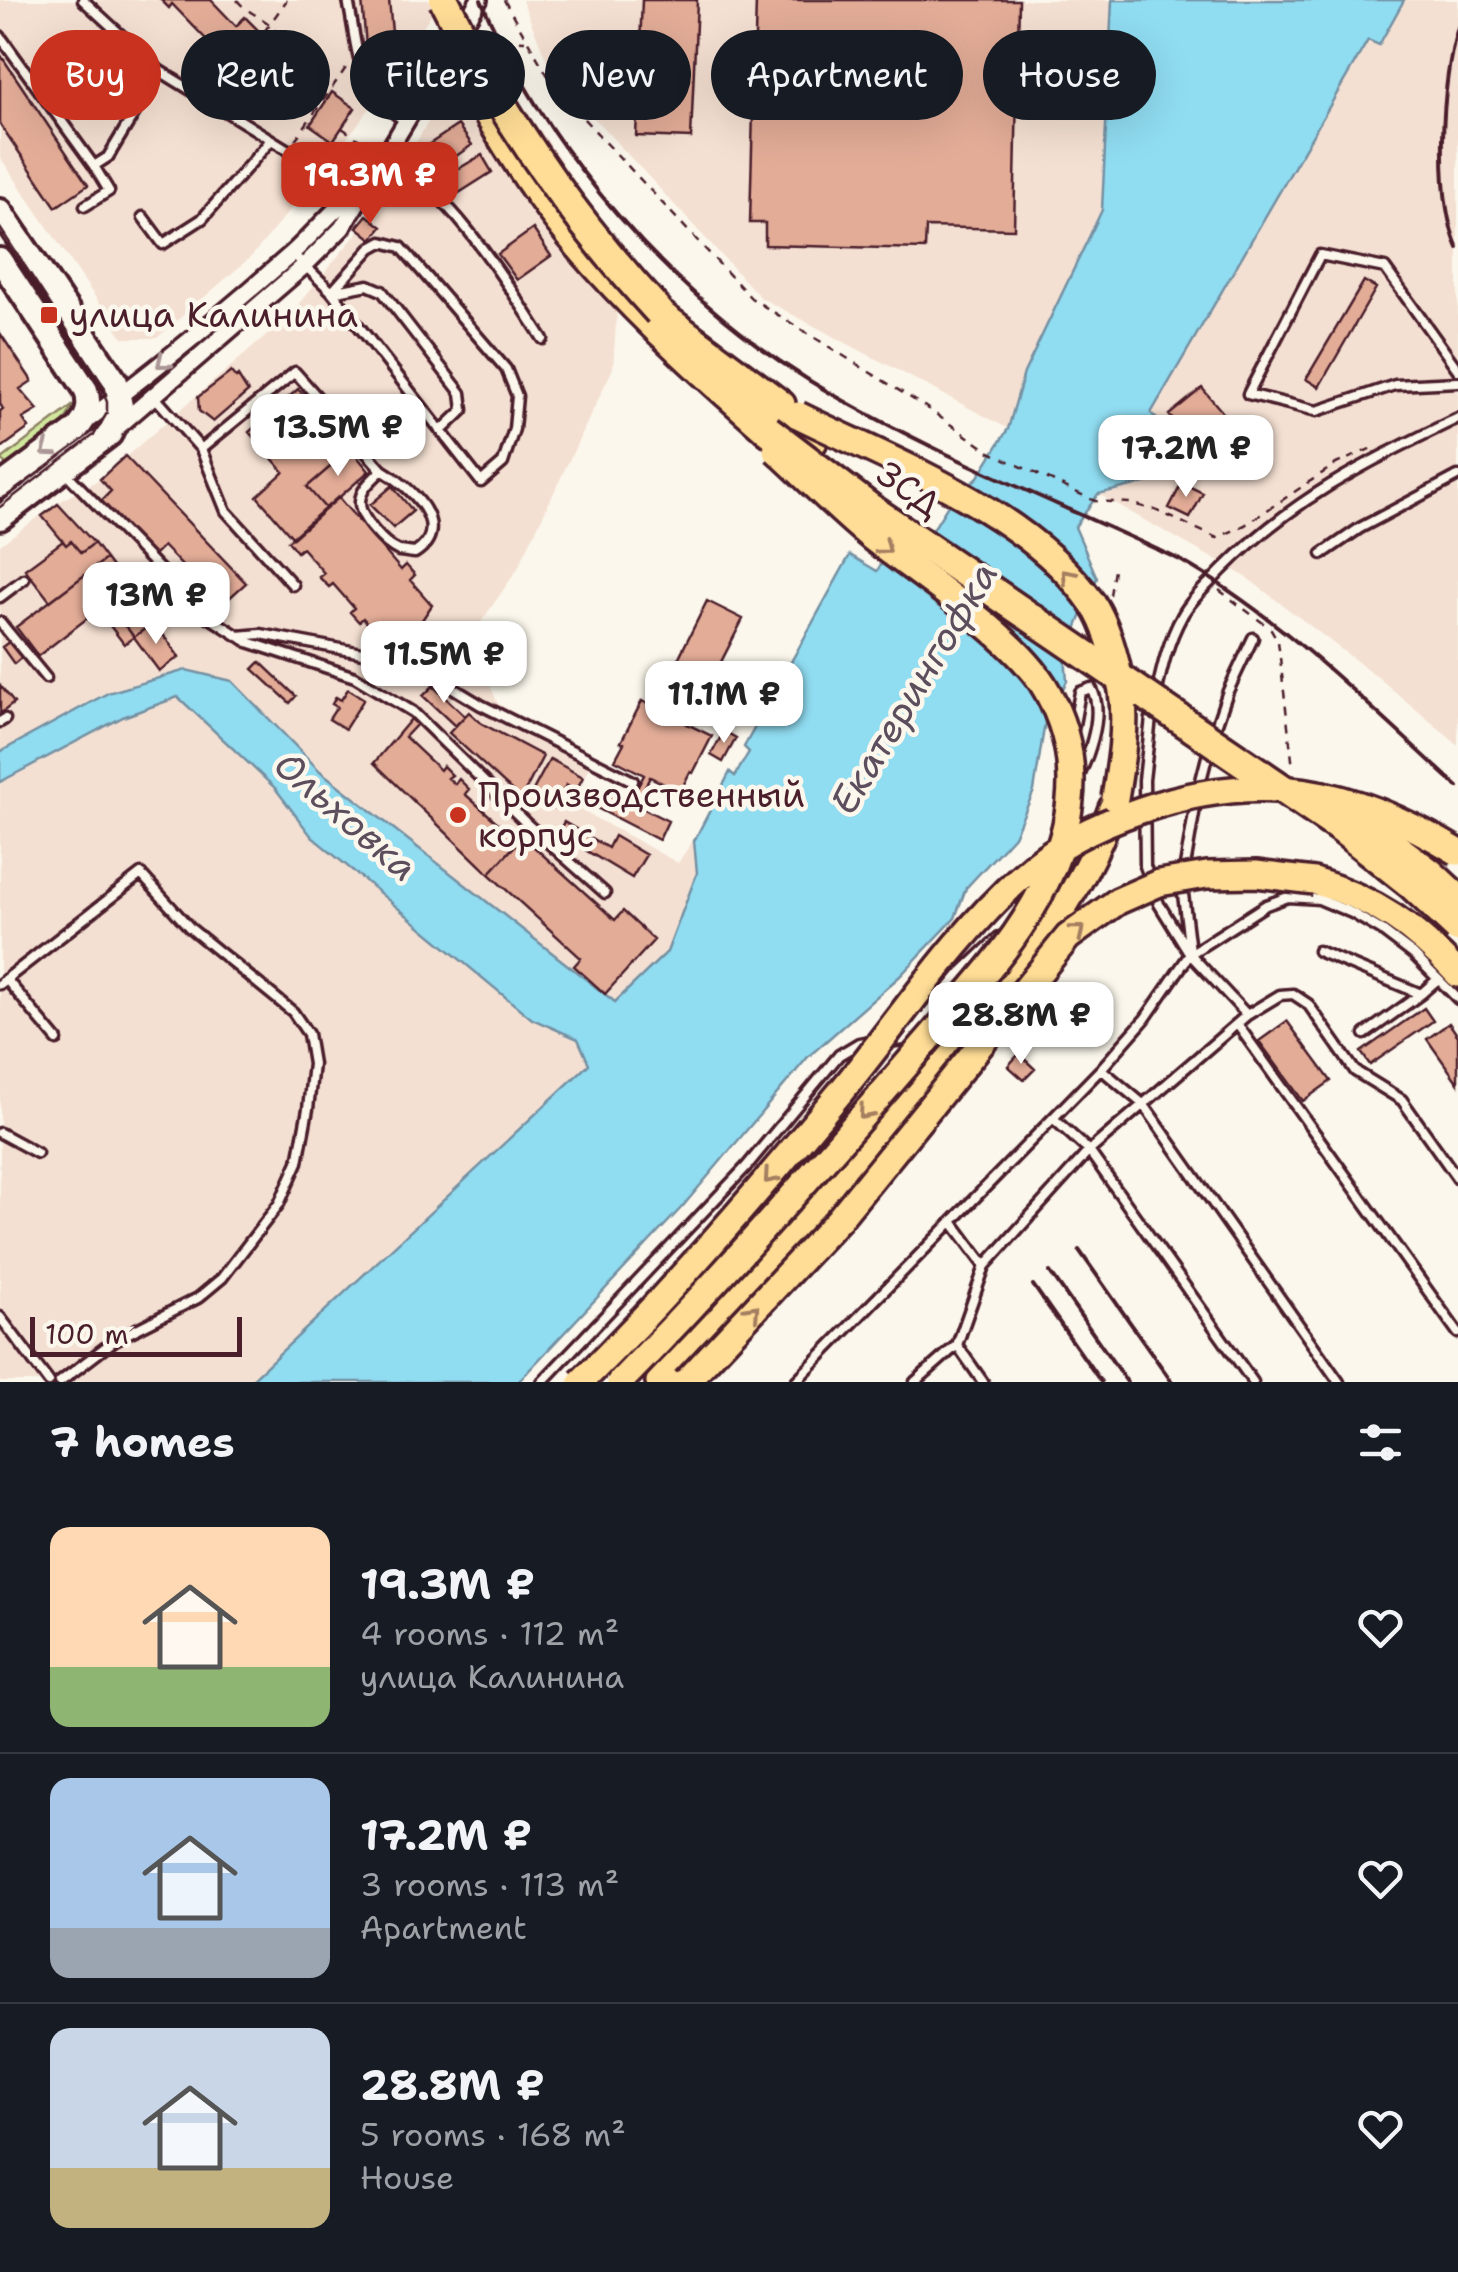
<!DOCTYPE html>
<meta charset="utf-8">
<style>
:root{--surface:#171b24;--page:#20242c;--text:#f1f3f6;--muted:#9ea1a6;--line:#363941;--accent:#c8321e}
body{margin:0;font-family:"Shantell Sans",sans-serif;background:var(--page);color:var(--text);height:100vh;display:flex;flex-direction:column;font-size:38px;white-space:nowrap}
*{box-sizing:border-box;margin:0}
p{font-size:32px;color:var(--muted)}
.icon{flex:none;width:55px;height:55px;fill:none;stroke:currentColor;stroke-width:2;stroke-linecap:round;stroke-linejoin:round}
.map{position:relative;height:1382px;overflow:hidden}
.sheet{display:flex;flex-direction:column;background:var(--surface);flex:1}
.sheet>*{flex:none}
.hud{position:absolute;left:30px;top:30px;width:1400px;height:90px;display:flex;gap:20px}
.scale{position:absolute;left:30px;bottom:25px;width:212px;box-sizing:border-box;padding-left:10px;border:5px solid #4a1f2b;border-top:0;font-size:28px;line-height:35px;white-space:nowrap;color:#4a1f2b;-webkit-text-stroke:8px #fbf7ec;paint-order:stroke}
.price{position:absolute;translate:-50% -85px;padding:0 22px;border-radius:20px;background:#fff;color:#222;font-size:32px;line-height:65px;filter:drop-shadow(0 2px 5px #0008)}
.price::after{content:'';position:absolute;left:50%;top:60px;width:30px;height:22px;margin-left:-15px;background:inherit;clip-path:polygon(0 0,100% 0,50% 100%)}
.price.on{background:var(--accent);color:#fff}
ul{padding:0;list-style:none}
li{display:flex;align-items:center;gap:30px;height:250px;padding:0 50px}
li+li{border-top:2px solid var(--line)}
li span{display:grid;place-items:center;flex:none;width:280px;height:200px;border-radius:20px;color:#555}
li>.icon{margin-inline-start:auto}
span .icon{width:120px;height:120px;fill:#fffc;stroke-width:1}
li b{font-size:42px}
h2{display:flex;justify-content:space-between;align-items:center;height:120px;padding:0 50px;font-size:42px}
.tag{padding:0 35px;border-radius:45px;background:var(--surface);box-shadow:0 10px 40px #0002;font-size:35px;line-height:90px}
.tag.on{background:var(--accent);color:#fff}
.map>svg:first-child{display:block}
</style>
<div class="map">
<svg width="1458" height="1382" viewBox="0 0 1458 1382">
<rect width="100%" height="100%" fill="#fbf7ec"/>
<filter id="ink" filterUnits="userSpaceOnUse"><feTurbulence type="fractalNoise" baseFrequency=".01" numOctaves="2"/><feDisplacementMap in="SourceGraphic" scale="20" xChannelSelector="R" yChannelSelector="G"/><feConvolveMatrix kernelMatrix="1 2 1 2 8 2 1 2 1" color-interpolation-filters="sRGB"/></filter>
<g filter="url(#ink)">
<path fill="#f4e0d2" d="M0,0H440L377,99L322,171L252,256L157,338H123L0,157Z
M522,0H1112L1102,210L1024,373L1009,429L761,298L581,104L547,61Z
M1404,0H1458V745L1380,679L1246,577L1098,494L1152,481L1170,433L1151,414L1368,39L1379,45Z
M477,38L621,249L613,368L517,570L470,638L498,704L595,756L570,804L678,863L693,840L697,873L667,952L615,1003L320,771L232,681L108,693L0,752V545L59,502L100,479L286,319L378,208Z
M178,697L275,788L312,837L532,1019L578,1039L590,1063L249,1382H0V782L123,717Z"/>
<path fill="#d0e79c" stroke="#8d8364" stroke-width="2.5" d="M75,404L61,427L7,467L2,459Z"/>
<path fill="#90dcf1" stroke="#7490a2" stroke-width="2.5" d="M1112,0H1404L1379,45L1368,40L1151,413L1170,433L1181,464L1152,481L1098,494L1075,527L1097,578L1065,656L1067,681L1045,722L1034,791L1014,836L966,888L955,918L900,976L808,1057L683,1206L518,1382H249L589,1064L578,1039L532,1019L312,837L275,788L178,697L123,717L0,782V752L108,693L186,670L232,681L320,771L615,1002L667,952L697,873L694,841L730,772L735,776L749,752L744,747L850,555L877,571L886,555L913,562L950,502L978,477L1008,429L1024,373L1102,210Z"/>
<path fill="#e2ac97" stroke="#4a1f2b" stroke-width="2.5" d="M161,0H211L236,26L245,17L260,32L228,62L172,4L169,8Z
M362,0H389L393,43L366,46Z
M642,0H697L691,138L636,136Z
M756,0H1019L1014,229L926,227L925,249L765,245V223H750Z
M0,54L88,185L56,207L0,124Z
M332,92L355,108L333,141L310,125Z
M458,125L472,145L439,168L425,147Z
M482,155L492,172L459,193L448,175Z
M367,215L382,227L372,239L357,227Z
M533,229L551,256L517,280L498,254Z
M1364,281L1376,288L1319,387L1306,379Z
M0,333L32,381L20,389L38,410L23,419L29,428L0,449V411L3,409L0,404Z
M231,372L236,378L238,376L248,392L213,422L199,411L198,397Z
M1202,388L1235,427L1202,455L1169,415Z
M298,389L351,449L307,487L326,509L293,538L257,496L284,472L249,432Z
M374,421L386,433L376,443L364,430Z
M351,449L369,471L326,509L307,487Z
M125,456L246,583L226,601L217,592L212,597L163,546L153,556L101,501L111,491L100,479Z
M1182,483L1203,493L1190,518L1169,508Z
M392,486L413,511L393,528L370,505Z
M338,497L401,570L406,565L415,575L410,580L432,605L412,635L374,631L363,618L359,622L350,612L354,608L333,584L329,587L319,577L324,573L302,548L297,552L288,541Z
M58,504L94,543L81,553L71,541L66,545L42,516Z
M63,541L66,545L71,541L81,553L94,543L106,559L50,601L25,569Z
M106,559L154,622L134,637L86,574Z
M86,574L134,637L124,644L98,610L38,656L16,627Z
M707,601L743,619L720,664L727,667L721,681L711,676L687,724L712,736L693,773L690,772L680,792L650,777L636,805L668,821L659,840L589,804L598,785L630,801L644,775L615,760L624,743L621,742L642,701L654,707Z
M154,622L179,657L159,671L134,637Z
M10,641L22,657L14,664L2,647Z
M260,662L296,696L290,703L253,669Z
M0,685L14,703L0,714Z
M433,686L465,716L455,726L423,696Z
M348,689L364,699L345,729L329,719L337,707L332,704L336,697L341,700Z
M469,712L481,723L543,756L521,799L449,733Z
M411,719L417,724L405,737L440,770L443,766L452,775L448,778L455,784L459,779L469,789L465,794L515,838L517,843L489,874L374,763Z
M724,731L736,738L723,762L711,755Z
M550,759L583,777L576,791L566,785L554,808L530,796Z
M564,822L608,848L614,836L646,855L632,878L557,833Z
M523,837L615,920L623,911L654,940L605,994L574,966L581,958L489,874Z
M1424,1008L1433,1021L1370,1065L1361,1052Z
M1287,1021L1331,1081L1303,1101L1259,1041Z
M1449,1023L1458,1036V1083L1427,1039Z
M1019,1054L1035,1069L1024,1080L1008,1066Z"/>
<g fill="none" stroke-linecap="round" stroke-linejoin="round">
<defs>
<path id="lane" d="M83,0L160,71L322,171L350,194
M348,0C359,55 355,87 405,121
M0,36L94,166L108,157L160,71
M386,155C454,196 501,274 543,339
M85,206L109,191L94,166
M143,217L163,244L202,219L271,140
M292,253L332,292L481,482L503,463L514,429L517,396L506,369L401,247L382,242L371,248L332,292
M332,292L368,285L382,291L461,393L463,410L441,431
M1458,370L1385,268L1320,255L1248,394L1317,411L1395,385L1458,382
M154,396L201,449L226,511L293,585
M201,449L295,372L382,470C410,486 455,527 415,553C414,553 400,551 399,551C385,545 359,518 360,502C360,489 374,478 382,470
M64,471L202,613L248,642L355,677L413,712L527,824L605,893
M1322,554L1360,528L1458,476
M0,597L24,579
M0,622L46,678
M238,636L261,634L410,662L481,705L633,781
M1156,695C1162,668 1168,641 1182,616C1191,599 1209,584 1222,570C1294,497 1368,462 1458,418
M1152,709L1144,780L1145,866L1159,904L1190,954L1247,1015
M0,722L5,719
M1073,730L1080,692L1091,688C1105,711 1090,751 1080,774
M1213,735L1228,691L1253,638
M1199,788L1209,749
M1184,872L1196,802
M1182,886L1190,951
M1318,951L1421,994L1438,979
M6,979L57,1040
M0,984L141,874L190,928L293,1012L308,1034L313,1064L308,1109L298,1162L279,1204L222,1278L198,1298L115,1340L60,1382
M1237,1024L1458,1333
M1365,1034L1421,994
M888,1042L904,1040L961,973L999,937
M1101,1069L1144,1105L1339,1382
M1054,1119L1089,1151L1253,1382
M0,1133L37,1153
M953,1223L985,1266L957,1345
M985,1266L1089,1151L1247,1015L1280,995L1293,994L1308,1004L1355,1071L1402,1100L1458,1179
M0,1317L49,1382
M542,1382L746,1167L839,1055L859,1043L874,1040
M795,1382L1101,1069L1145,1019L1190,954L1266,905L1288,897L1319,899L1352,913L1381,930L1414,955L1458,999
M915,1382L957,1345L983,1382"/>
<path id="street" d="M85,422C155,370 223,314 289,256C316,232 338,203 367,182
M114,430L304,266L342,228L479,0"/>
<path id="secondary" d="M0,211L116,382L121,406L110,434L0,518
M0,260L86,390C91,406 88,417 76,430L0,486"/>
<path id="primary" d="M659,312L782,404
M1314,881C1375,899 1415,927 1458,974
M659,1382C747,1292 829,1195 911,1099C985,1011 1074,920 1112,808"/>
<path id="highway" d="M454,50C493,127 539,202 597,266C650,325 709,378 768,430
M758,399L812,442"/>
</defs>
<use href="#lane" stroke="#4a1f2b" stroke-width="15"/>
<use href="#street" stroke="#4a1f2b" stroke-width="22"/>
<use href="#secondary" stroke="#4a1f2b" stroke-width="30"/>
<use href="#primary" stroke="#4a1f2b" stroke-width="32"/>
<use href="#highway" stroke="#4a1f2b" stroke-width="35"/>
<path stroke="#4a1f2b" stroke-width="2.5" stroke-dasharray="8 8" stroke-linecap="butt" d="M237,0C247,13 265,18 274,29C294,53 286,95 314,114
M504,0L555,88L751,298L927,408L990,452L1095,501L1129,503L1155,510L1217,538L1245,525L1336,464L1372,448
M488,39L525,41
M218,96L287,0
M342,128L371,148
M295,140L348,65
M1219,590L1271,629L1278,641L1293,768
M1110,595L1115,564"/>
<use href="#lane" stroke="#fbf7ec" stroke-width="8"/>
<use href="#street" stroke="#fbf7ec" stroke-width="15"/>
<use href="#secondary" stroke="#fbf7ec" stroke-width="22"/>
<use href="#primary" stroke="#ffdd96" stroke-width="25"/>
<use href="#highway" stroke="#ffdd96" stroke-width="28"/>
<path stroke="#4a1f2b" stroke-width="2.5" d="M0,228L96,374L107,402V413L94,435L0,507"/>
<path stroke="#4a1f2b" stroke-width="4" d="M481,0C547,152 669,293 810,381C927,452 1057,502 1180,560C1284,619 1370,707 1458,787
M1458,27C1441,80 1435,198 1458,248
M1079,1250L1172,1382
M1050,1272L1127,1382
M1033,1285L1101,1382"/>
<defs>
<path id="primary-bridge" d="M798,415C897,464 1028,511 1093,604C1109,628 1117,664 1122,691C1127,727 1121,763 1115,798
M581,1382C674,1290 760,1189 843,1089C902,1017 954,937 1023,875C1057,844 1099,824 1141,810C1260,769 1353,788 1458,852
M620,1382C723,1277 819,1167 915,1055C962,999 1021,941 1050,873C1077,810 1080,751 1047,691C1019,639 919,575 871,537C838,510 807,478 776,450
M686,1382L839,1219L1068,937L1118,901L1159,883L1207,875L1256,874L1314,881"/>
<path id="highway-bridge" d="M444,0C500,113 573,219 659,312
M768,430L870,508L1343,830L1411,884L1458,928
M1332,800L1430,873L1458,899"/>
</defs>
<use href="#primary-bridge" stroke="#4a1f2b" stroke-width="32" stroke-linecap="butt"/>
<use href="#highway-bridge" stroke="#4a1f2b" stroke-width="35" stroke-linecap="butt"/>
<use href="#primary-bridge" stroke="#ffdd96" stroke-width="25"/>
<use href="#highway-bridge" stroke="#ffdd96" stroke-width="28"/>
</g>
<defs><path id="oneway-chevron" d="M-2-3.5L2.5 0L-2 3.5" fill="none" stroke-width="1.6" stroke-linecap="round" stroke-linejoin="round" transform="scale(2.5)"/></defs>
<g stroke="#ab9695">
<use href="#oneway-chevron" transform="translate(163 362) rotate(141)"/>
<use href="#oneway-chevron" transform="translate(48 450) rotate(144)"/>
</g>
<g stroke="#a47e60">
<use href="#oneway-chevron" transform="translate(885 548) rotate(38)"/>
<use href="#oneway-chevron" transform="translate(1068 576) rotate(-132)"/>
<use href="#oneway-chevron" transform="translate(1078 931) rotate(-39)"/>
<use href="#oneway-chevron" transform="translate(865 1113) rotate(131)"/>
<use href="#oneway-chevron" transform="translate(770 1177) rotate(131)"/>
<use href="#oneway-chevron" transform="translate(753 1311) rotate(-47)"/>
</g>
</g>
<g fill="#c8321e" stroke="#fbf7ec" stroke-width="4">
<rect x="39" y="305" width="20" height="20" rx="5"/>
<circle cx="458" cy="815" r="10"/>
</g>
<g text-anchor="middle" stroke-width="9" stroke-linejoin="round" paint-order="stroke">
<g font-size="35" fill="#4a1f2b" stroke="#fbf7ec" text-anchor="start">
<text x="69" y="327">улица Калинина</text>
<text x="478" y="807">Производственный<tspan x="478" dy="40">корпус</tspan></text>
</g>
<g font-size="35" fill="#4a1f2b" stroke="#fbf7ec">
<text transform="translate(909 489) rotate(35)" y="12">ЗСД</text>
</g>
<g font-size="38" font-style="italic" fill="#5c4e5c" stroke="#fbf7ec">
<text transform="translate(914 688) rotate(-59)" y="13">Екатерингофка</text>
<text transform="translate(346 816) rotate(41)" y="13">Ольховка</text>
</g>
</g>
</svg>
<div class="scale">100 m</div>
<b class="price on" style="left:370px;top:227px">19.3M ₽</b>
<b class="price" style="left:338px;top:479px">13.5M ₽</b>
<b class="price" style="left:1186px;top:500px">17.2M ₽</b>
<b class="price" style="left:156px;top:647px">13M ₽</b>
<b class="price" style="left:444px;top:706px">11.5M ₽</b>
<b class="price" style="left:724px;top:746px">11.1M ₽</b>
<b class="price" style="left:1021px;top:1067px">28.8M ₽</b>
<div class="hud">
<a class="tag on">Buy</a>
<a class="tag">Rent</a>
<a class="tag">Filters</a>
<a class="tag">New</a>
<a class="tag">Apartment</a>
<a class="tag">House</a>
</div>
</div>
<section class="sheet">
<h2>7 homes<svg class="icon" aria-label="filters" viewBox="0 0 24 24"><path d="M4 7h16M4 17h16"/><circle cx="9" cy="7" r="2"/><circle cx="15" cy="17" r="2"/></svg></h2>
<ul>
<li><span style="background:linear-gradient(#ffd9b3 70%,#8fb573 0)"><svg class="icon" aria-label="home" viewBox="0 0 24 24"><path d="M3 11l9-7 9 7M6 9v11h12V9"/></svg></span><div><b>19.3M ₽</b><p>4 rooms · 112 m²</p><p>улица Калинина</p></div><svg class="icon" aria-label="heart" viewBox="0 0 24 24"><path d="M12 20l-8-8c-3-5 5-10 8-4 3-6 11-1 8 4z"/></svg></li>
<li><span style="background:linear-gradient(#a9c7e8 75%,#9aa5b1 0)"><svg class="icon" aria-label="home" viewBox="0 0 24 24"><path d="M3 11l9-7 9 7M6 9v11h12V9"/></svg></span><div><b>17.2M ₽</b><p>3 rooms · 113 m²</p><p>Apartment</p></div><svg class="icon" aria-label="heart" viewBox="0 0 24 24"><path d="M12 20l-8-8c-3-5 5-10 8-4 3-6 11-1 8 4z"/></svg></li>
<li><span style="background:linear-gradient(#c9d6e8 70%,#c2b280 0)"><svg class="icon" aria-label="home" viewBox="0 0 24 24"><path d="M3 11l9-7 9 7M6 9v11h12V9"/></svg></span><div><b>28.8M ₽</b><p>5 rooms · 168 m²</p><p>House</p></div><svg class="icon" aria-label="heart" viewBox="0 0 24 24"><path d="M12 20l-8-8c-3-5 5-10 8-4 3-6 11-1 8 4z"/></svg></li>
</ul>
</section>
